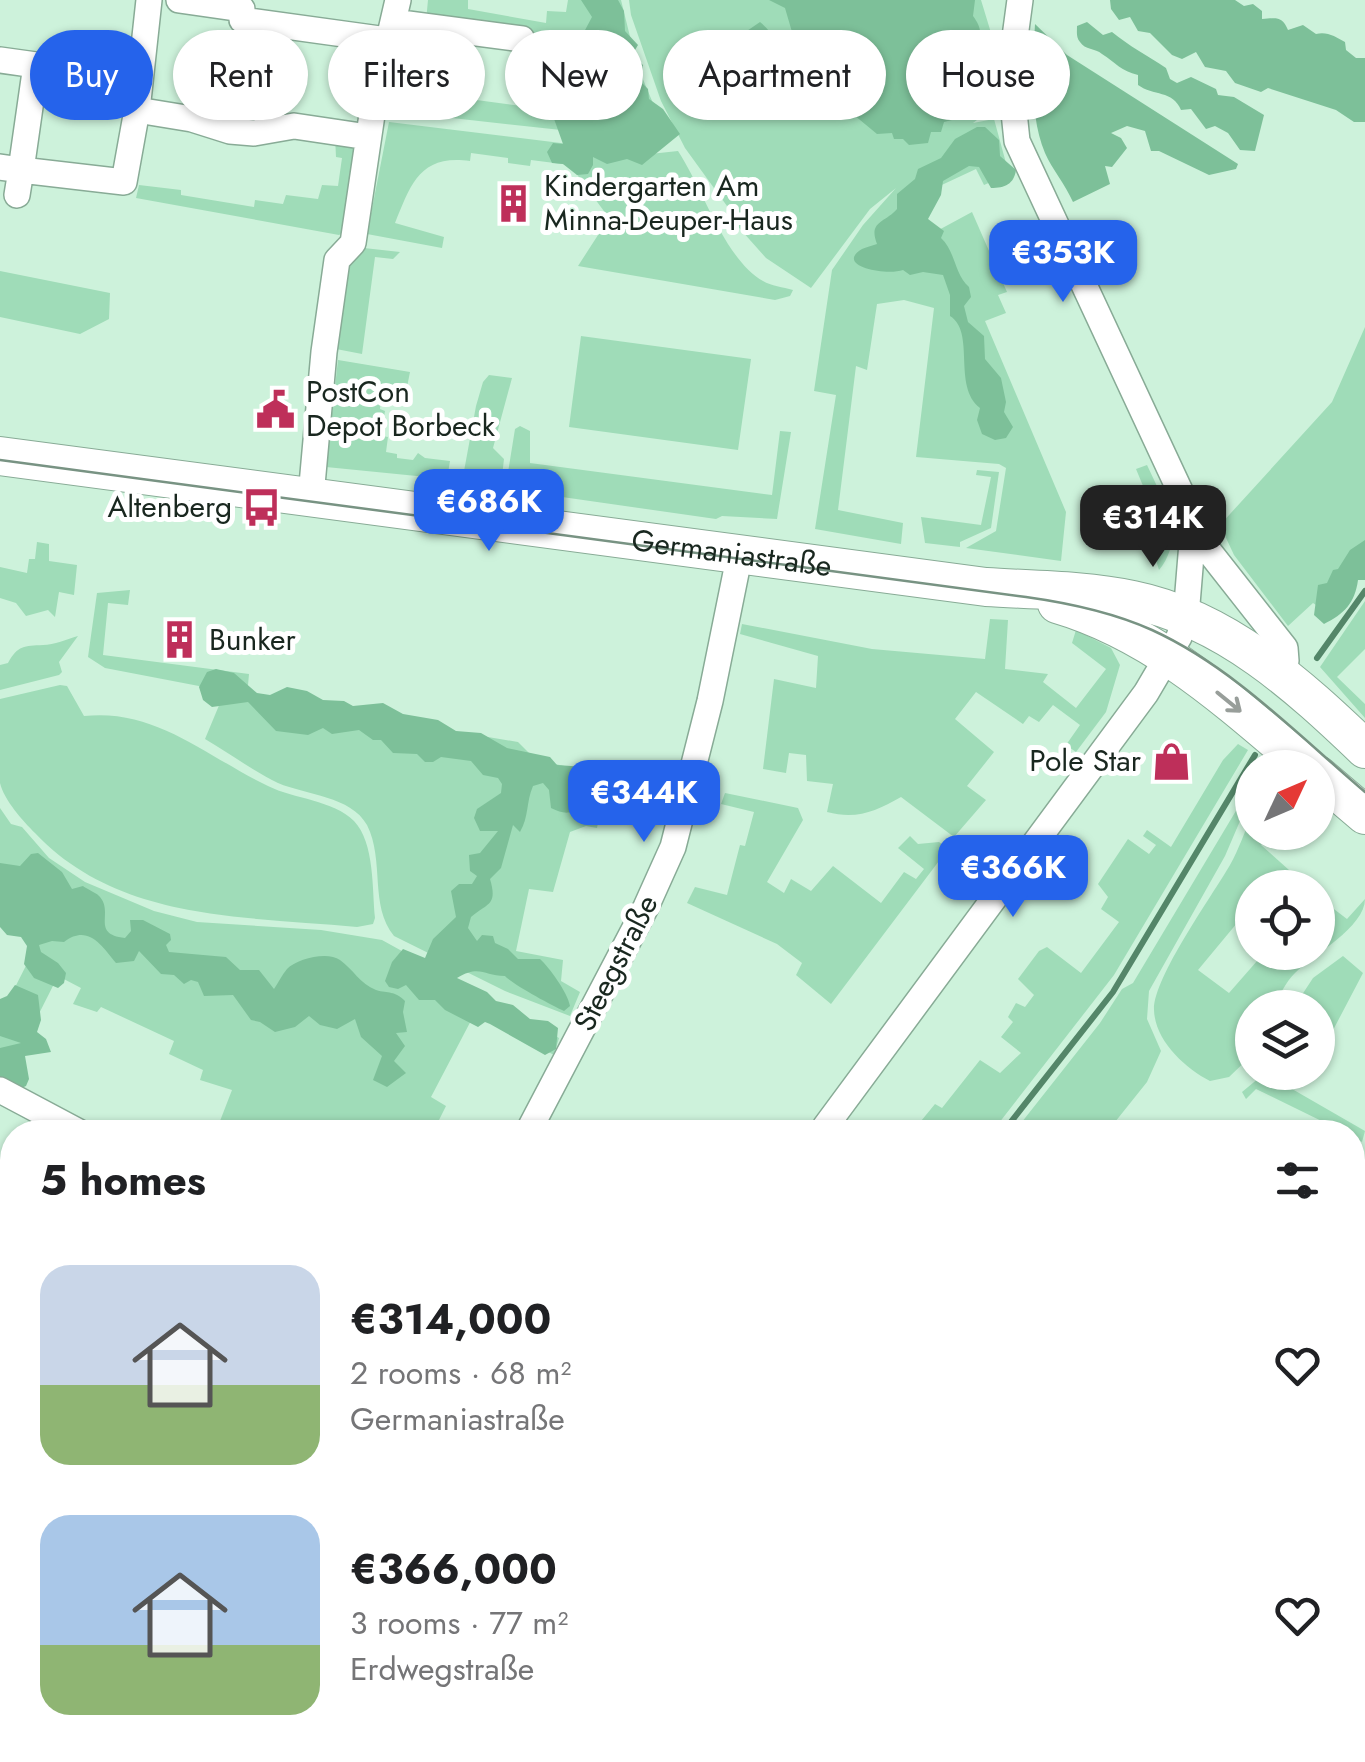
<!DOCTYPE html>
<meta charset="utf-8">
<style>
:root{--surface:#fff;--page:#f6f6f6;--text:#202124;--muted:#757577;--accent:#2563eb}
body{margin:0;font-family:Jost,sans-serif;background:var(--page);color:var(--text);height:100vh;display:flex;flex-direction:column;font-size:38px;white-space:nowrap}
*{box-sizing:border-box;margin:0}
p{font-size:32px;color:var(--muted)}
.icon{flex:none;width:55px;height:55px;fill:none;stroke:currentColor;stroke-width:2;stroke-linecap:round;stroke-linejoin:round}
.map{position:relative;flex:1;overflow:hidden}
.drawer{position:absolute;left:0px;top:1120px;width:1365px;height:642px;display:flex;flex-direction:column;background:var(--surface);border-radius:40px 40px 0 0;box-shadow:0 2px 8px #0004}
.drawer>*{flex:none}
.top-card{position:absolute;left:30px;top:30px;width:1305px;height:90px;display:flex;gap:20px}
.needle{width:65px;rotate:46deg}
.controls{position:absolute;left:1235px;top:750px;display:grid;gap:20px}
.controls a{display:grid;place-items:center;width:100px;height:100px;border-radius:50%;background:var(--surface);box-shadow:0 2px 8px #0004;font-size:50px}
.price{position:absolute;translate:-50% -85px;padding:0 22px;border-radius:20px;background:var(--accent);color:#fff;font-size:32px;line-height:65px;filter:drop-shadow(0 2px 5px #0008)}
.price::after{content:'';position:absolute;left:50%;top:60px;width:30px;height:22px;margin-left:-15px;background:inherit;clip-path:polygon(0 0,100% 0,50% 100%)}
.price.active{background:#222;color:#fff}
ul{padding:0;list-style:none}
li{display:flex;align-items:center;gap:30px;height:250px;padding:0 40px}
li span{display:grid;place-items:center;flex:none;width:280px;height:200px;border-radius:30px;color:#555}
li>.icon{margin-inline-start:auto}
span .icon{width:120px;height:120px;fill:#fffc;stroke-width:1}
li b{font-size:42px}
h2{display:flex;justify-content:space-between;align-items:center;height:120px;padding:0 40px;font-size:42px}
.tag{padding:0 35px;border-radius:45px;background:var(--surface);box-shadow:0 2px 8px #0004;font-size:35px;line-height:90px}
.tag.active{background:var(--accent);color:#fff}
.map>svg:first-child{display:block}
</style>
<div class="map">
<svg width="1365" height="1762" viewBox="0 0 1365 1762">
<rect width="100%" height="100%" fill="#cdf2db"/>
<path fill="#9fdcb8" d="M428,0H468V9L546,23L547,11L566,12L568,0H621L637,65L655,108L561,130L452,118L454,97L552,110L558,60L524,55L525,33L426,21Z
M629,0H981L995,46L998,104L973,123L994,119L1009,174L984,185L976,169L916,197L935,232L972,212L1007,292L998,295L1006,313L985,321L1066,512L1061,561L966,548L996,531L1006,468L999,464L916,457L934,308L904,300L877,304L867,370L856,366L838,510L903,523L901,544L815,529L836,395L814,391L832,270L863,225L896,188L870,209L811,288L766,258L733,221L727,206L685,148L661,101L631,15Z
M389,122L650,154L678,151C702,187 725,260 763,281C771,286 783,287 793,290L790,296L775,300L578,266L609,218L570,165L531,160L530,166L508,163V158L471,153L470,161C420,154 411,184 395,223L444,237L442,248L367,234Z
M335,136L359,150L343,233L339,235L136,198L139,185L181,190V195L254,207L255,200L283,204L286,195L318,199L322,185L338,186L342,158L336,157Z
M364,248L400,252L393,259L375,257L362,354L331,348L341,274Z
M0,271L110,293L109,319L80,334L0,317Z
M1365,327V549L1316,605L1313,603L1288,626L1234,555L1220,525L1332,402Z
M581,336L751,359L738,450L569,427Z
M338,360L410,372L406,392L395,390L393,398L381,397L380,409L385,411L383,422H378L376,435L388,437L386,452L397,454V458L413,460L418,453L425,458L450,461L447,479L326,467Z
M489,375L512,378L493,448L504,459L501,485H506L515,429L520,426L530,431V463L772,495L780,431L791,432L777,519L722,516L716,519L506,489L492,484V480L466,479L465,483L462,482L476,406L483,382Z
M1147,465L1163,499L1169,498C1177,521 1175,551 1159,570L1154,554L1153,510L1136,469Z
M977,470L999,472L991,528L960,542V547L925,543L921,517L981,525L991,477L976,475Z
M37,542L49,544V561L77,565L74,595L59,592L55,617L48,610L26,616L16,603L0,598V567L27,573L29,559H35Z
M130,590L128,605L108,603L103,655L249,674L247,696L518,742L536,760L607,775L597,828L586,826L570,832L553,892L529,889L516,951L563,960L561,981L580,992L570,1016L505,991L394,936C369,905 385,861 367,825C351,796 306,795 278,783C253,771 229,753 205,739L225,691L105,668L88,657L97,593Z
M1365,601V649L1337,677L1365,704V718L1320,667Z
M990,619L1008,620L1005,669L1048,674L1043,682L1076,708L1106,669L1072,643L1076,630L1111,648L1120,665L1106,712L1076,752L1066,745L1080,725L1053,705L1039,722L1029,716L1023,724L976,692L955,719L994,752L967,786L986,800L954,837L901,797C876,811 857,820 827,812L833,784L807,781L806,755L789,753L786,773L763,769L774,679L816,688L818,656L740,634L742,624L872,649L985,659Z
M78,636L59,662L62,672L59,675L0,690V665L8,663C18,645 24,646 43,645C54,645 67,639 78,636Z
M60,685L67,686L84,716C156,708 207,757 268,786C294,799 333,800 354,821C375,843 372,890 375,918L373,924L357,927C245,916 119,922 35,833C23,821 4,800 0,783C0,764 0,720 0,699Z
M1238,744L1248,750L1114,975L992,1132H912L935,1104L942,1108L980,1060L1000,1073L1021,1053L1001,1037L1013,1022L1008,1017L1016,1003L1025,1007L1034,995L1018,979L1039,951L1047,947L1081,973L1119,922L1101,909L1108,897L1098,884L1128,839L1149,854L1156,845L1143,836L1147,830L1171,847L1223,760Z
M1252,784V793L1225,856L1149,991L1147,1019L1161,1051L1147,1082L1107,1132H1014L1100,1023L1122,989L1133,983Z
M725,793L798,808L803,820L767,882L784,893L791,879L811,891L833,866L881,903L904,872L916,879L924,869L898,848L910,836L918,844L939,842L948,849L831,1004L796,975L802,963L777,944L687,903L695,887L727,895L740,845L745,846L754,812L721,804Z
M0,808L11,824L22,827L49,858L85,882L154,911L197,922L321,930L382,940L559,1038L554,1055L475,1013L431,1097L446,1106L433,1132H234L235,1127L220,1121L232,1090L200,1080L203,1070L169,1054L174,1041L101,1007L97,1012L73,1004L81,988L58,976L13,1065L0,1060V1017L42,934L0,909Z
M1252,814V832L1271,833L1261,845L1308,887L1252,888V905L1198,970L1229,993L1264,953L1318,952V897L1347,919L1365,899C1365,927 1313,955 1295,973C1285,983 1280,995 1274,1007L1252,1008L1250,1049L1252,1055L1229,1077L1210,1081C1185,1068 1155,1041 1154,1010C1153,978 1212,896 1230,865C1239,849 1245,831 1252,814Z
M1343,956L1363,973L1331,1034L1318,1024V1008L1294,1007L1313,978Z
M1265,1073H1276L1273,1078L1365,1131L1362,1142L1353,1137L1352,1132H1344L1256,1089L1246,1099L1242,1092Z
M860,1750H1327L1320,1762H855Z"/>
<path fill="#7dc099" d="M581,0H618L624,11L625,31L638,45L632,55L643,65L640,81L648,89L649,99L663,109L680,134L642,165L627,159L607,164L593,157V165L588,174L577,175L563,164L552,163L547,152L553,143L563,144L553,116L561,114L566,103L572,67L555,54L552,41L555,34L584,32L592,17Z
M769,0H975L973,16C979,24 983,33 978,42L982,51L979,55L985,62L990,96L977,102L969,113L950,110L952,120L944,122L941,132H931L928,143L909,145L903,139H894L892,133L877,134L854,115L845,118L843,112L835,116L833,104L824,106L813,102L812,88L805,91L800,87L787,98L781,91L775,90L773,83L765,86L752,81L755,65L742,51L744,33L760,22C774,33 777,44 783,62L792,65L798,56L806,57V52L810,51L811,38L792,32L785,8Z
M1110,0H1235L1244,6L1253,4L1262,11V19C1277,18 1282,16 1288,30L1303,25L1316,34C1327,31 1336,37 1345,42L1346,50L1356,58H1365V122H1354L1336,110L1268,88L1261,92L1235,83L1226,71L1205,67L1196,52L1182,59L1172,55L1150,33L1138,31L1130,17L1119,20L1111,9Z
M1087,22L1103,35L1112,32C1129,46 1148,56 1166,68L1170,79L1177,83L1191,77L1216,89L1218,95L1234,97L1264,115L1255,151L1240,150L1228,133L1215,126L1206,129L1191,109L1181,110C1173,90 1153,96 1138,85V75C1121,71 1116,63 1102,54C1095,48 1085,50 1080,42C1076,37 1077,33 1077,26Z
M1035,24L1067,55L1238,164L1236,169L1209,175L1159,151H1151L1145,131L1127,126L1111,133L1121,138L1127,148L1112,167L1105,166L1110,184L1073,202C1065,184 1052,169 1045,153C1029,115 1033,64 1035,24Z
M977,127H985L999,140L1000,156L1016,170C1014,184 1005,188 991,188L979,167L969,166L943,181L941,195L928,219L944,231L941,238C956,252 954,274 969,287L971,297L964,306L968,322L984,336L985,359L1001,378L1006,402L1004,412L1013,427L1006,438L995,440L982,434L977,420L980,408C952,386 976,332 950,316V295L943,275L923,272L910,275L903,270C886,276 834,266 862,249C866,247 872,246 877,244C868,221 885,223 897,209V194L915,179L918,169L941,158L955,139Z
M1365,540V580H1358C1355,603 1344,614 1324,624L1314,615L1318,585L1327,583L1333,570L1338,569L1350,550Z
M216,669L234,673L257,693L270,695L287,687L307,691L323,700L344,701L353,706L383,703L403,714L438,720L456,731L481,733L507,748L550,757L557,765L585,767L591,778L589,786L597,794L592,813L581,806C570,815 564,814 551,808L549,790L543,783L533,786C526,802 529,817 520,832L513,825L501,868L490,879C498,906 487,903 471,917L468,928L477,941L482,935L493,936L495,943L508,949L518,959H540C549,967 568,993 570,1006L564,1011C551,1005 512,984 505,976C484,976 480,964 457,978L487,992L496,1001L513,1005L530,1019L548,1021L558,1028L556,1049L545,1055L490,1024L485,1022L478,1027L445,1010L435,1000H419L406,985L398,989L389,987L385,981L392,962L403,949L425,958L433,939L456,917L451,891L459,884H472L477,876L470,871L469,855L480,853L498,831H480L474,818L477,809L501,793L502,784L498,778L483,775L471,761L441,757L433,762H425L417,754L393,753L381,740H373L359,730L332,734L323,728L308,735L276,731L248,702L212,707L203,700L199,687L207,672Z
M38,853L62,872L72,889L83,886C84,887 97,894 98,895C116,911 89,934 125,938L131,931L130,920H143L170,934L171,940L166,945L169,952L226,957L240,970H259L274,989C278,983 282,975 287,969C297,959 327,951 340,960C353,969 360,984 376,990C389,994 394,990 405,1001L403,1012L407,1032L396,1033L405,1046L394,1061L406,1073L387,1087L373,1080L382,1056L361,1037L355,1019L337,1029L320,1025L309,1016L295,1027L275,1032L260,1022L251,1020L233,995L204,996L198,982L191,980L184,984L174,975L161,974L139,951L134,961L116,963C101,945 88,924 64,942L52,941L39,945L41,952L58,963L66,973L64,983L58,988L34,978L24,964L27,946L21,937L7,935L0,927V863L20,866L31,854Z
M15,985L38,995L41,1020L37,1032L46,1039L51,1052L25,1056L29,1079L26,1086L0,1098V1048L21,1043L0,1036V999L7,996Z"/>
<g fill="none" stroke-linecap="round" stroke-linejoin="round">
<path stroke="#548669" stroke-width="6" d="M1317,658L1365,591
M1003,1132L1113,992L1255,755"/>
<defs>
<path id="minor" d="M179,0L242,9V20L387,40
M393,22L522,39
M0,60L36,65L21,170L0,167
M137,110L192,119L230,131L254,133L294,126L368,137
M17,195L21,170L124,182L137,110L149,0
M311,496L324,352L337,260L353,243L373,108L398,0
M1193,531L1285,648L1286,661L1279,673
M0,1090L79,1132
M825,1127L1146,693L1179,637L1186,616L1193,531L1188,508L1017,141L1010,74L1020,0
M528,1132L646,907L673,847L710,701L740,553
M1352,1639L1365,1647"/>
<g id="secondary">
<path id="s1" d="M0,456L986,587C1035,590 1085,590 1133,600C1226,619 1299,686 1365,749"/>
<path d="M1057,604C1156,633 1230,702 1308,768"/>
<path d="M1318,775L1365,815"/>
<path d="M0,1562L12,1566"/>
<path d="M518,1750L540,1762"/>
</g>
</defs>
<use href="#minor" stroke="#88ab96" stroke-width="28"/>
<use href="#secondary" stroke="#88ab96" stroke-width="40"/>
<use href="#minor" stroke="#fff" stroke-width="25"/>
<use href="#secondary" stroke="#fff" stroke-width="38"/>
<path stroke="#789383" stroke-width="2.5" d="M0,460L1026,597C1069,603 1112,612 1152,630C1233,667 1298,735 1365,792"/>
</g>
<defs><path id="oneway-shaft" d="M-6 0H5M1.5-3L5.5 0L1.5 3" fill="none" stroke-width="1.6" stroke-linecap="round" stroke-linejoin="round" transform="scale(2.5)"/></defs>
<use stroke="#989e9a" href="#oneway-shaft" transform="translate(1229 702) rotate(39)"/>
<defs>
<symbol id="building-bare" viewBox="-9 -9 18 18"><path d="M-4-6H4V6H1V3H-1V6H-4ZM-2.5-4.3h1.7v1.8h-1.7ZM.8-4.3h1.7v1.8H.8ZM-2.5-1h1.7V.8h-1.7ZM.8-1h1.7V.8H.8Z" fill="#be2f5a" stroke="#fff" stroke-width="2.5" paint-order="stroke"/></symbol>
<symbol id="civic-bare" viewBox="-9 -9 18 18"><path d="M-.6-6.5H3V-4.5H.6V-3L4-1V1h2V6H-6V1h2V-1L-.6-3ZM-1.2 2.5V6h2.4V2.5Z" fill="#be2f5a" stroke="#fff" stroke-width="2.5" paint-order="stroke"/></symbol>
<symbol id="bus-bare" viewBox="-9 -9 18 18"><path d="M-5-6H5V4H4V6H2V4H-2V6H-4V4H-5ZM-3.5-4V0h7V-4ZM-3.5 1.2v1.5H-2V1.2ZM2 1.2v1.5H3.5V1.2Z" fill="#be2f5a" stroke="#fff" stroke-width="2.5" paint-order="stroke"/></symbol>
<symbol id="shop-bare" viewBox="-9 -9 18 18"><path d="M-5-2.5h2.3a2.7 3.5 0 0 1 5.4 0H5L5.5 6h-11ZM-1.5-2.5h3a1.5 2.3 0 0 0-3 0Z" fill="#be2f5a" stroke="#fff" stroke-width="2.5" paint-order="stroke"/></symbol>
</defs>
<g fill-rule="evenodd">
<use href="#building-bare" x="486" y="176" width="55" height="55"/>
<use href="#civic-bare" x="248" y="382" width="55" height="55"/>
<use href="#bus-bare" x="234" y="480" width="55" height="55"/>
<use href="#building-bare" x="152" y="612" width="55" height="55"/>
<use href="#shop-bare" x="1144" y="734" width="55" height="55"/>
</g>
<g text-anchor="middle" stroke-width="10" stroke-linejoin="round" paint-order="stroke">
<g font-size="30" fill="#19271f" stroke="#fff" text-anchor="start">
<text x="544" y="196">Kindergarten Am<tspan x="544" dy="34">Minna-Deuper-Haus</tspan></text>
<text x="306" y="402">PostCon<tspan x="306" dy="34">Depot Borbeck</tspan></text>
<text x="232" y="517" text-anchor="end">Altenberg</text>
<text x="209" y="650">Bunker</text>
<text x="1141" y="771" text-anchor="end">Pole Star</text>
</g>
<g font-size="30" fill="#19271f" stroke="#fff">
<text dy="10" stroke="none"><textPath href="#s1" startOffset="738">Germaniastraße</textPath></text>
<text transform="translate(616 963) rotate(-63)" y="10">Steegstraße</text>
</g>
</g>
</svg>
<div class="controls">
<a><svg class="needle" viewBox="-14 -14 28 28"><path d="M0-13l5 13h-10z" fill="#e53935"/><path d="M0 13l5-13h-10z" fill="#757577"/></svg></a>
<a><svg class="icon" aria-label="locate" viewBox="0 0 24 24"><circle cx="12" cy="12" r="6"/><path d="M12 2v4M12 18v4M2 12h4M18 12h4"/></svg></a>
<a><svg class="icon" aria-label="layers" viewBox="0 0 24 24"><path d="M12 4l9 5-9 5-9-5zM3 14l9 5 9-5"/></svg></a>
</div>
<b class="price" style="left:1063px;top:305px">€353K</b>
<b class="price" style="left:489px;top:554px">€686K</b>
<b class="price active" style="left:1153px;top:570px">€314K</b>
<b class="price" style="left:644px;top:845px">€344K</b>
<b class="price" style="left:1013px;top:920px">€366K</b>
<div class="top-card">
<a class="tag active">Buy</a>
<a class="tag">Rent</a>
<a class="tag">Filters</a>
<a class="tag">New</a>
<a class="tag">Apartment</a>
<a class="tag">House</a>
</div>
<section class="drawer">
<h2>5 homes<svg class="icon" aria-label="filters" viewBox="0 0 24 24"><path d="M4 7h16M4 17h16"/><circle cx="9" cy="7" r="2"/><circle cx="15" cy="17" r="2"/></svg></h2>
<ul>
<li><span style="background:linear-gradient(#c9d6e8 60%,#8fb573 0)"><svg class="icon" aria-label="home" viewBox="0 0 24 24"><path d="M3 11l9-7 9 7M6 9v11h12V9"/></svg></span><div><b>€314,000</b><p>2 rooms · 68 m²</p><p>Germaniastraße</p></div><svg class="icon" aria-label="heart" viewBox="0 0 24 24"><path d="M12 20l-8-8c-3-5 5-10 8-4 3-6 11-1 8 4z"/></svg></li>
<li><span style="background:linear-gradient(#a9c7e8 65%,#8fb573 0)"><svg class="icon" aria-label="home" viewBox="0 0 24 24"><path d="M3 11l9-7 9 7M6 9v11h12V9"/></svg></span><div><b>€366,000</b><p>3 rooms · 77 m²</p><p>Erdwegstraße</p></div><svg class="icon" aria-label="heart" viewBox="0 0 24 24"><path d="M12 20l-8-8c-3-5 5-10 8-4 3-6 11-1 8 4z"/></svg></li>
</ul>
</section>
</div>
